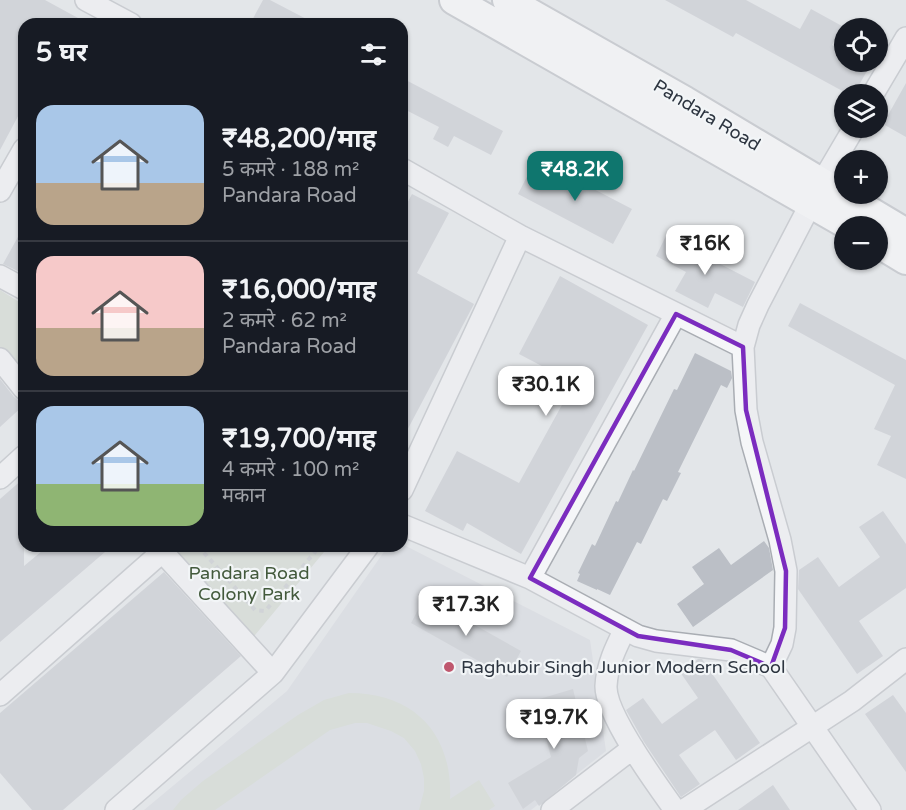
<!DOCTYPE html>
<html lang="hi">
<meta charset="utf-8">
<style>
:root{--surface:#171b24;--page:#20242c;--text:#f1f3f6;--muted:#9ea1a6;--line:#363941;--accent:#0f766e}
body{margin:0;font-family:"Varela Round","Noto Sans Devanagari",sans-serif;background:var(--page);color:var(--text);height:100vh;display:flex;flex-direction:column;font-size:22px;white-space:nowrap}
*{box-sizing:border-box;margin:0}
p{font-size:20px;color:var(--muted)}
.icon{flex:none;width:33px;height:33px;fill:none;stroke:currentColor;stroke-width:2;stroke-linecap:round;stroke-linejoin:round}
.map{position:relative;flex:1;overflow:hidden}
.panel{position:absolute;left:18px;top:18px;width:390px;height:534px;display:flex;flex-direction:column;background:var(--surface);border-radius:18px;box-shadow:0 2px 4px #0004}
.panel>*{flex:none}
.buttons{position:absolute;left:834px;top:18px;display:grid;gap:12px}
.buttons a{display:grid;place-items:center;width:54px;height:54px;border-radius:50%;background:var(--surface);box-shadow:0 2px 4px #0004;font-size:30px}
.price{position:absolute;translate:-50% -51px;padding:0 14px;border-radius:12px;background:#fff;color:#222;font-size:20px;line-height:39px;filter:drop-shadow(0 2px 3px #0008)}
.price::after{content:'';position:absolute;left:50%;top:36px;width:18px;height:14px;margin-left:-9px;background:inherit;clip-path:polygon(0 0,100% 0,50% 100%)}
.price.on{background:var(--accent);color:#fff}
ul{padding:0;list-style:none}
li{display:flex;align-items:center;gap:18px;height:150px;padding:0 18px}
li+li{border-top:2px solid var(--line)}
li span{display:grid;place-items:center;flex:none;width:168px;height:120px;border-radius:18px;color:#555}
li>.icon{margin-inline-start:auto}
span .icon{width:72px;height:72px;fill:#fffc;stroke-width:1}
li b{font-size:26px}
h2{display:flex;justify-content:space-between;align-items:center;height:72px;padding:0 18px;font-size:26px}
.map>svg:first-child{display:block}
</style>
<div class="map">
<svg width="906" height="810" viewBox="0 0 906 810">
<rect width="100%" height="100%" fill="#e3e6e9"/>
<path fill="#d1d5db" d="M402,544L590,640L606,751L531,810H144L287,691L388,546H402Z"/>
<path fill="#c9d2c5" d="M0,290L24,305V380L0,349Z
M162,546H329L250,641Z
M349,693C414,693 453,734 450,799L479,780L495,806L489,810H419L424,791V778L421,764L415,751L404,738L391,731L367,723H355L330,730L215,810H173L181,800L203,781L298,715L324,700Z"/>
<path fill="#bbbfc6" d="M0,0H45L89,24H24V105L0,150Z
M263,0H270L316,24H250Z
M665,0H746L800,29L811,9L842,26L832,45L844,52V62H872L854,94H848L736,33L733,37Z
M402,78L503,131L491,155L454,136L448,147L433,139L439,127L402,108Z
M906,83V137L883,124Z
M536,159L632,209L613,244L518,194Z
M412,194L449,213L417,273L474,304L402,440V213Z
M24,226V274L3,264Z
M666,236L755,282L743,307L715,293L708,308L675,291L686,272L656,256Z
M560,276L648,325L521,554L467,523L463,531L425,511L457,451L519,483L574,383L519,354Z
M800,303L906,360V479L877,465L891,436L874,429L895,385L788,326Z
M695,353L731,371L732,378L727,388L721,385L678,472L681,473L667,501L663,499L641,544L637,542L610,595L597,589V590L577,581L580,574L578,573L592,544L595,546L616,501L618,502L633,470L634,471L674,389L677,390Z
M0,379L14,397L24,405L0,427Z
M24,478V566L48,546H112L0,642V499Z
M883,511L906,544V588L859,621L883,656L857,674L798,589L799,570L818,557L839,587L880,557L859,527Z
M764,541L769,548L773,570L693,627L677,604L704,584L692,567L719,548L731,565Z
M164,572L241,656L63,810H32L0,773V713Z
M425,597L521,651L507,677L411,623Z
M698,659H702L760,743L736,760L715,730L679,755L700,784L681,797L644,742L626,710L643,698L662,724L698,698L680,672Z
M573,689L588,751L579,758L576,775L539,806L535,800L523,809L508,783L551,757L536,700Z
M893,695L906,713V772L865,714Z
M773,785L790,810H738Z"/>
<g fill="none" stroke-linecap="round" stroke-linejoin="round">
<defs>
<path id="minor" d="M86,0L131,24
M873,94L906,38
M402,169L520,236L743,347L749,325L758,305L821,184L854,128
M0,191L24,149
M0,276L24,289
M743,347L746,410L752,442L780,540L786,571L785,628L782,644L771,667
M0,359L24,389
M0,478L24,456
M402,490L520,236
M402,525L530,578L638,636L656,641L731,650L771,667L870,810
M157,546L273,673
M530,578L676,314
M625,629C616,647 607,665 606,686C605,714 657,785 675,810
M0,695L162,552
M116,810L273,673L368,546
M552,810L633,748
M684,810L852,701L906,659"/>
<path id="secondary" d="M454,0L850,226
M507,0L685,101L906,233
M878,243L906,260"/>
</defs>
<use href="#minor" stroke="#a9adb3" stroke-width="24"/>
<use href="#secondary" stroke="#a9adb3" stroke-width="32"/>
<path stroke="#b9bcc1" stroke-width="4" stroke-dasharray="4.5 4.5" stroke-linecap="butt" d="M198,546L255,610L264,611L267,609L320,546"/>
<use href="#minor" stroke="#f5f6f8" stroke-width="21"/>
<use href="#secondary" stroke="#fff" stroke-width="28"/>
</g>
<path d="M0 0H906V810H0ZM676,314L743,347L746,410L786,571L785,628L771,667L731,650L638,636L530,578Z" fill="#e3e6e9" fill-opacity=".55" fill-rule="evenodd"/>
<path fill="none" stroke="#7b2cbf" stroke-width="4.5" stroke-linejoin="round" d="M676,314L743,347L746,410L786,571L785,628L771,667L731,650L638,636L530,578Z"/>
<circle fill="#bf576e" stroke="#f2f5f7" stroke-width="2" cx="449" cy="667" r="6"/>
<g text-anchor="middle" stroke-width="4.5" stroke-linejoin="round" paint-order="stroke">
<g font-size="18" fill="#2d3540" stroke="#f2f5f7">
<text transform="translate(707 115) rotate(31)" y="6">Pandara Road</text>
</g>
<g font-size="18" fill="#435a3c" stroke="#f2f5f7">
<text x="249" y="579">Pandara Road<tspan x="249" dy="21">Colony Park</tspan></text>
</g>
<g font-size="18" fill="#2d3540" stroke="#f2f5f7" text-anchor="start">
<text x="461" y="673">Raghubir Singh Junior Modern School</text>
</g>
</g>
</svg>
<div class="buttons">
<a><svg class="icon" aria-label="locate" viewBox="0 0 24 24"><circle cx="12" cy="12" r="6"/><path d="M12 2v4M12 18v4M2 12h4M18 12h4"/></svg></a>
<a><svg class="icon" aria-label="layers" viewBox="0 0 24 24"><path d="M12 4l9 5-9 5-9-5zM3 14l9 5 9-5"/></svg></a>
<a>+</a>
<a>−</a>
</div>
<b class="price on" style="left:575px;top:202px">₹48.2K</b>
<b class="price" style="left:705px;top:276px">₹16K</b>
<b class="price" style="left:546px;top:417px">₹30.1K</b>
<b class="price" style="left:466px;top:637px">₹17.3K</b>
<b class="price" style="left:554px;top:750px">₹19.7K</b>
<section class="panel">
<h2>5 घर<svg class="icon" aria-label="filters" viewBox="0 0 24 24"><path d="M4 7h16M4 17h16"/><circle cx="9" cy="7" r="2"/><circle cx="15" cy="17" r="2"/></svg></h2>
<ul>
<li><span style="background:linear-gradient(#a9c7e8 65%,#b9a48a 0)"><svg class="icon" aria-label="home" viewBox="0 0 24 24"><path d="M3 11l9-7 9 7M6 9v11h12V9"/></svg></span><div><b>₹48,200/माह</b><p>5 कमरे · 188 m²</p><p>Pandara Road</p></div></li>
<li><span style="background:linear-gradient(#f6c9c9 60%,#b9a48a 0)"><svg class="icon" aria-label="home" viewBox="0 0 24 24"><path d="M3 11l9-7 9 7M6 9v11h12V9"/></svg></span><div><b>₹16,000/माह</b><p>2 कमरे · 62 m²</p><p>Pandara Road</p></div></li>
<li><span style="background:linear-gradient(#a9c7e8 65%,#8fb573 0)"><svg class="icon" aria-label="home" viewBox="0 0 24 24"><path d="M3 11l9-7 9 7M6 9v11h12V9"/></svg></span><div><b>₹19,700/माह</b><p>4 कमरे · 100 m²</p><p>मकान</p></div></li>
</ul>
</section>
</div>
